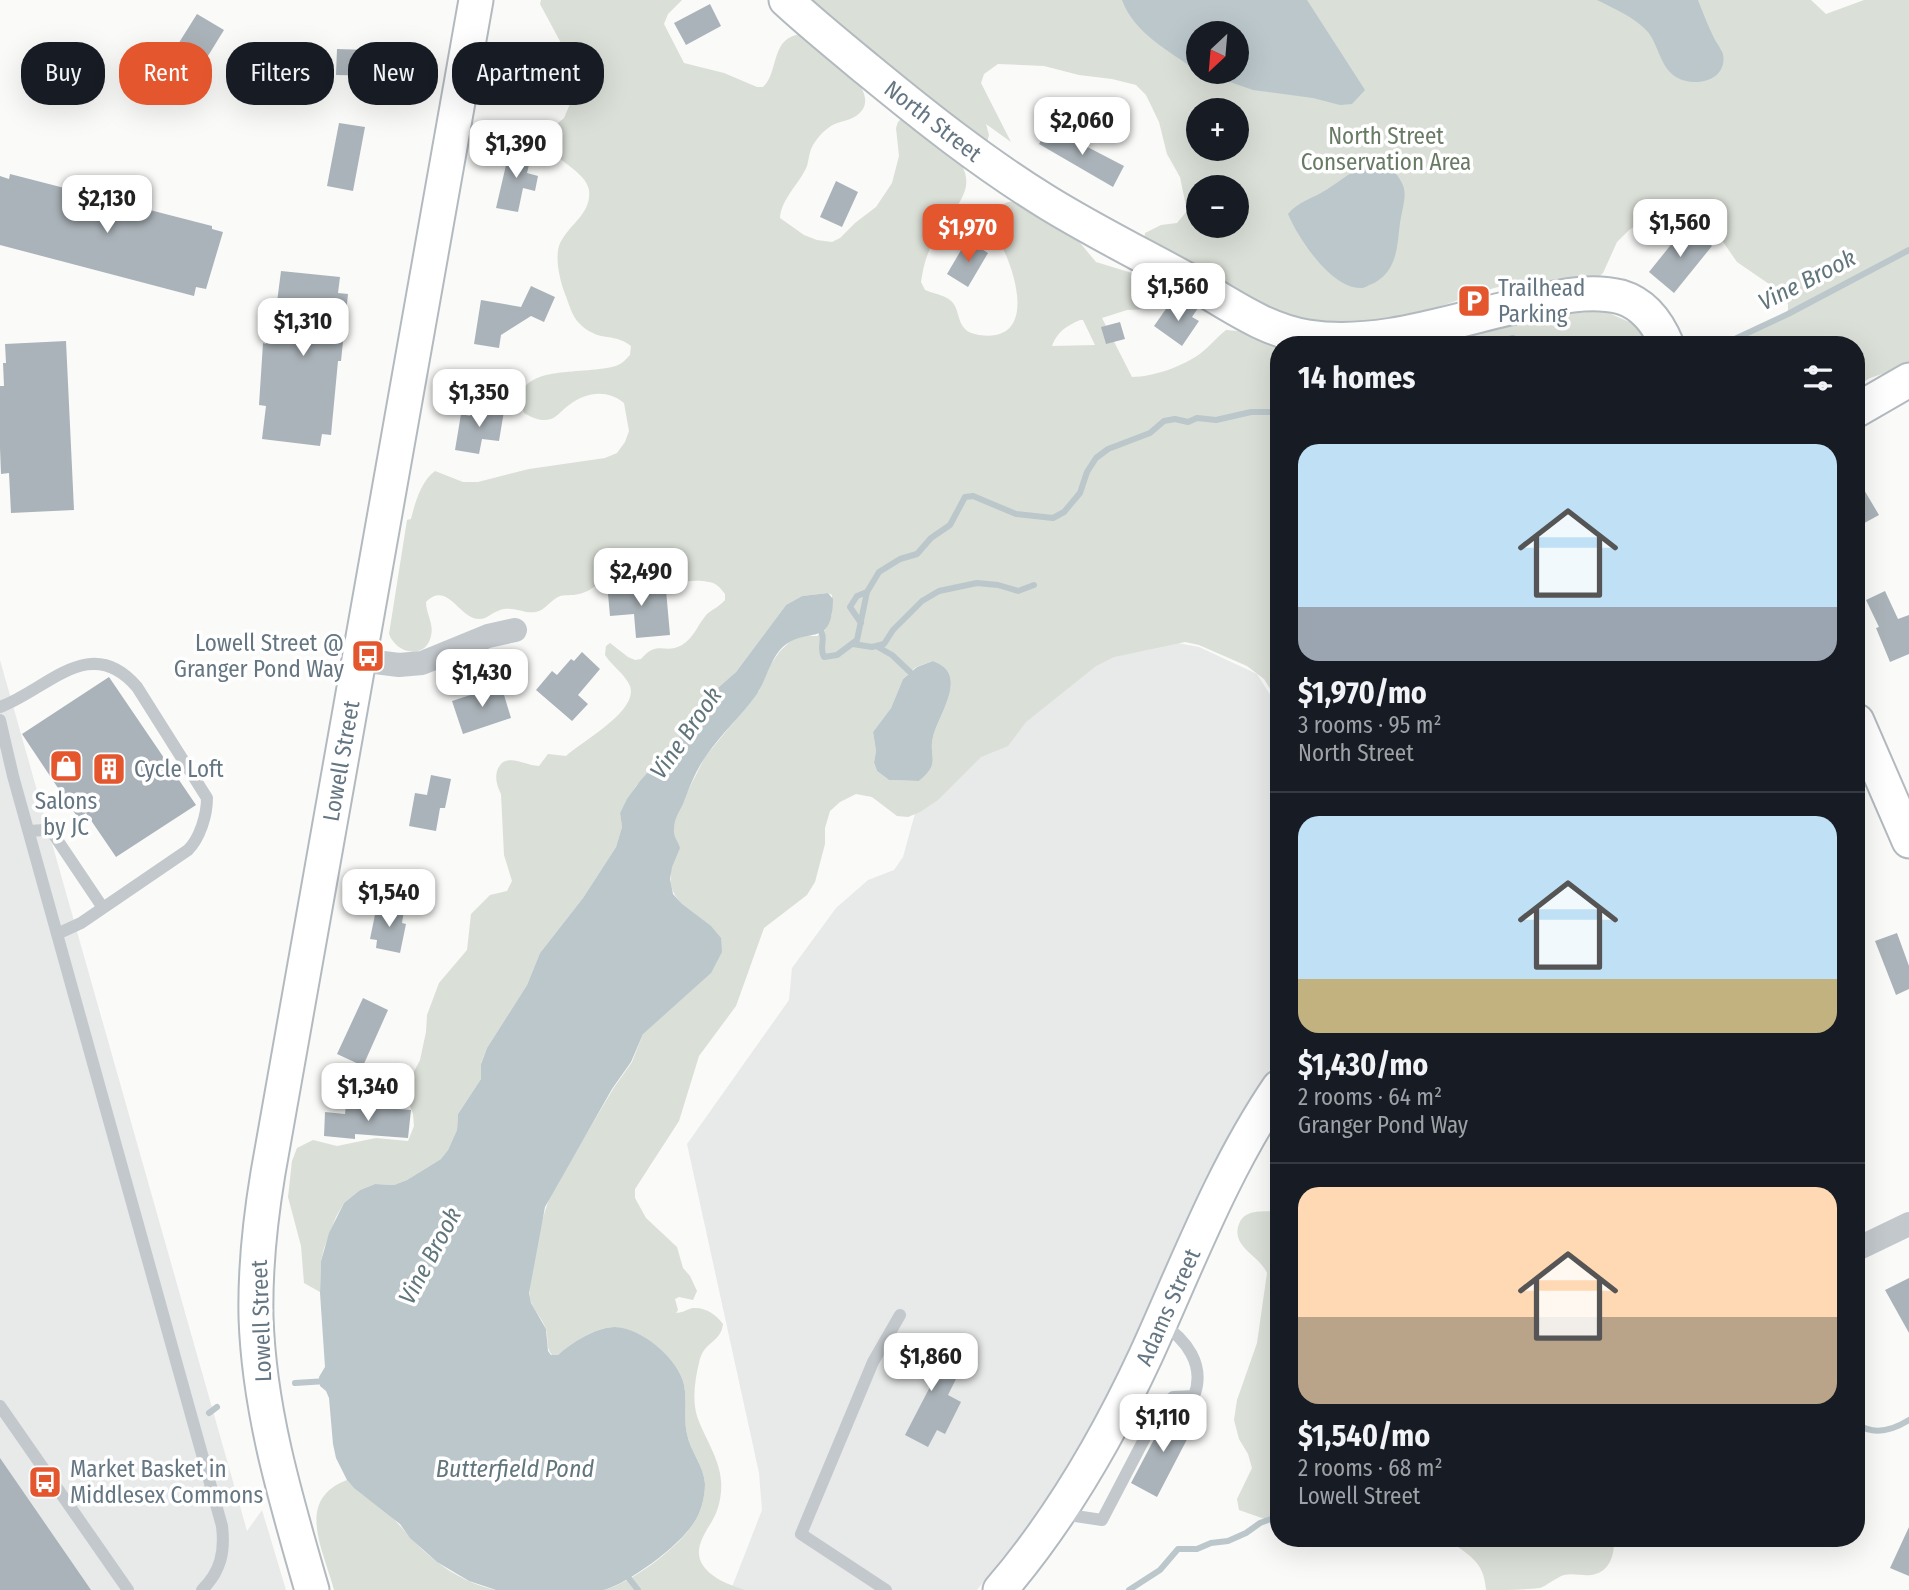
<!DOCTYPE html>
<meta charset="utf-8">
<style>
:root{--surface:#171b24;--page:#20242c;--text:#f1f3f6;--muted:#9ea1a6;--line:#363941;--accent:#e4572e}
body{margin:0;font-family:"Fira Sans Condensed",sans-serif;background:var(--page);color:var(--text);height:100vh;display:flex;flex-direction:column;font-size:26px;white-space:nowrap}
*{box-sizing:border-box;margin:0}
p{font-size:23px;color:var(--muted)}
.icon{flex:none;width:38px;height:38px;fill:none;stroke:currentColor;stroke-width:2;stroke-linecap:round;stroke-linejoin:round}
.map{position:relative;flex:1;overflow:hidden}
.sheet{position:absolute;left:1270px;top:336px;width:595px;height:1211px;display:flex;flex-direction:column;background:var(--surface);border-radius:28px;box-shadow:0 7px 28px #0002}
.sheet>*{flex:none}
.guide{position:absolute;left:21px;top:42px;width:665px;height:63px;display:flex;gap:14px}
.needle{width:46px;rotate:206deg}
.tools{position:absolute;left:1186px;top:21px;display:grid;gap:14px}
.tools a{display:grid;place-items:center;width:63px;height:63px;border-radius:50%;background:var(--surface);box-shadow:0 7px 28px #0002;font-size:35px}
.price{position:absolute;translate:-50% -60px;padding:0 16px;border-radius:14px;background:#fff;color:#222;font-size:23px;line-height:46px;filter:drop-shadow(0 2px 4px #0008)}
.price::after{content:'';position:absolute;left:50%;top:42px;width:21px;height:16px;margin-left:-10px;background:inherit;clip-path:polygon(0 0,100% 0,50% 100%)}
.price.selected{background:var(--accent);color:#fff}
ul{padding:0;list-style:none}
li{display:grid;align-content:center;gap:14px;height:371px;padding:0 28px}
li+li{border-top:2px solid var(--line)}
li span{display:grid;place-items:center;height:217px;border-radius:21px;color:#555}
li>.icon{margin-inline-start:auto}
span .icon{width:126px;height:126px;fill:#fffc;stroke-width:1}
li b{font-size:30px}
h2{display:flex;justify-content:space-between;align-items:center;height:84px;padding:0 28px;font-size:30px}
.tag{padding:0 24px;border-radius:28px;background:var(--surface);box-shadow:0 7px 28px #0002;font-size:24px;line-height:63px}
.tag.selected{background:var(--accent);color:#fff}
.map>svg:first-child{display:block}
</style>
<div class="map">
<svg width="1909" height="1590" viewBox="0 0 1909 1590">
<rect width="100%" height="100%" fill="#fafaf8"/>
<path fill="#e8e9e9" d="M1131,634L1199,647L1257,674L1279,709V1055L1252,1098L1213,1167L1110,1391L1076,1454L1037,1515L977,1590H740L732,1587L762,1510L759,1473L687,1144L789,1000L792,968L836,908L868,880L894,870L903,857L917,806Z
M0,660L247,1531L262,1510L286,1590H0Z"/>
<path fill="#dadfd7" fill-rule="evenodd" d="M541,0H682L668,14L664,24L684,63L724,73L757,87H763C778,74 771,41 796,35C809,32 825,47 833,55C846,68 882,98 856,116C847,122 835,121 827,129C821,133 817,139 813,145C809,152 809,159 807,166C800,183 781,199 780,218L804,235L817,240L832,242L840,238L855,223L876,207L892,183L899,156L896,128L898,122L903,117C919,119 933,132 944,143C987,185 959,199 934,240C927,253 923,267 921,282L925,290C932,293 944,295 950,300C963,310 953,331 979,335C1034,343 1018,280 1004,251C1001,244 995,240 993,233C991,223 992,215 997,207L1008,202L1018,201L1035,209L1075,237L1096,262L1158,281L1168,288L1167,294L1148,309L1127,310L1102,318L1132,377C1153,377 1184,366 1201,353C1210,346 1217,337 1226,330L1238,331L1279,345V703L1264,679L1247,666L1199,645L1185,642L1133,653L1114,657L1096,666L1026,722L1008,746L981,757L938,800L920,812L908,817L897,816L872,797L856,794L840,802L830,811L825,828V844L815,882L807,895L764,928L736,1006L699,1056L679,1121L635,1189V1198L646,1218L677,1247L683,1268L690,1276L697,1291L693,1300L679,1297L675,1299L678,1310L676,1313C683,1313 687,1309 693,1308C705,1307 717,1315 723,1324C721,1343 703,1341 699,1363C695,1379 692,1400 697,1416C704,1437 720,1459 721,1481C722,1490 720,1504 716,1513C710,1528 693,1544 701,1562C709,1578 730,1585 745,1590H604C631,1583 678,1548 693,1524C701,1513 705,1497 705,1484C704,1466 690,1451 687,1434C683,1417 688,1397 683,1381C675,1356 641,1328 614,1327C596,1327 571,1343 558,1355H552C545,1347 549,1338 546,1329C542,1318 533,1310 530,1299C526,1280 543,1211 552,1192L613,1089L632,1062L643,1034L639,1017C643,1008 653,1007 661,1002C668,997 689,964 690,955C690,950 685,945 683,941L691,920C684,900 668,898 671,873L664,891L666,901L678,925C670,955 677,966 656,993L652,994L650,990L660,976V971L657,968L632,982L609,975L588,983L582,982L578,978L580,972L608,929L629,902L648,896L652,888L657,859L662,842L705,757L759,691L771,664L780,651L793,639L804,636H817L825,630L832,614V595L828,593L802,596L786,605L736,672L712,693L680,737L636,786L620,813L622,827L616,847L583,898L540,953L527,985L487,1048L481,1063V1079L458,1114L457,1130L448,1150L441,1159L407,1180L394,1185L375,1184L360,1190L344,1203L336,1217L324,1248L321,1261L320,1292L304,1283L301,1246L288,1197L292,1161L297,1148L313,1140L337,1146L376,1138L408,1141L414,1126L413,1114L407,1098L408,1083L420,1060L426,1032L427,1015L439,983L467,950L471,914L490,895L507,891L512,881L504,855L501,794C497,786 495,779 497,771C504,750 525,766 539,766L548,754L566,756C582,741 639,711 630,686C625,674 612,666 605,655L606,646L610,643L628,657L635,660L641,659C658,639 664,655 682,645C694,638 698,624 707,614C713,609 720,606 725,600V594C720,588 717,583 709,582C692,578 668,585 650,583C633,581 619,574 602,582C594,586 589,592 579,594C572,596 564,594 558,597C550,601 545,610 536,612C526,614 515,607 504,609C497,610 491,615 485,618C461,627 450,578 426,602C426,614 434,623 431,636C426,660 396,654 389,634L407,520L411,519C415,503 421,481 435,471L463,482H478L529,469L605,458L617,453L625,442L629,431L624,403C607,389 586,392 569,405C563,409 557,417 551,419C541,422 533,418 524,413C505,360 590,377 618,365C623,363 626,359 630,355L631,346C614,332 598,343 579,323C572,316 569,304 565,294C560,281 555,260 559,246C567,225 592,215 589,190C586,172 555,159 544,144V135L564,118L570,104L571,92L561,43L540,4ZM1080,320H1083L1095,345L1052,346C1057,332 1066,326 1080,320ZM933,661C970,674 939,713 933,737C928,758 942,762 919,781L889,780L877,771L874,764L876,751L873,732L891,708L903,679L916,667Z
M807,0H1811L1826,14L1864,0H1909V365L1870,378L1857,386V345H1723L1788,312V304L1782,293L1737,262L1705,216L1684,207L1661,209L1629,230L1617,242L1603,273L1596,279L1584,281L1570,278L1552,281L1521,282L1494,288L1394,322L1322,327L1269,311L1144,241L1145,233L1161,225L1177,223L1187,211L1180,177L1167,154L1159,122L1146,95L1136,85L1112,79L1079,75L1044,66L998,64L984,74L981,83L1011,142L986,124L989,135L987,142L979,141ZM1199,33H1237V72H1199ZM1199,110H1237V149H1199ZM1199,187H1237V226H1199Z
M1602,310L1636,325L1653,345H1414L1421,341L1570,312L1580,313Z
M1279,1208V1524L1239,1510L1237,1499L1252,1468L1248,1454L1239,1439L1234,1420L1237,1400L1257,1343L1267,1273C1260,1256 1233,1248 1238,1227C1243,1208 1260,1212 1275,1211Z
M347,1480C358,1493 373,1501 386,1511C396,1520 403,1530 412,1539C434,1563 463,1583 496,1590H334C324,1551 294,1500 347,1480Z
M1445,1538H1614C1615,1554 1610,1573 1591,1575C1582,1576 1573,1573 1564,1575C1555,1578 1548,1585 1540,1588C1523,1590 1503,1590 1486,1590C1484,1560 1468,1555 1445,1538Z"/>
<path fill="#bbc7cb" d="M1122,0H1307L1365,90L1352,104L1340,105L1313,98L1253,90L1201,72H1237V33H1199V71L1196,70C1169,51 1134,33 1122,0Z
M1597,0H1698C1703,13 1709,28 1715,40C1718,45 1721,49 1723,54C1728,81 1694,88 1676,77C1660,67 1659,46 1648,32C1636,18 1613,8 1597,0Z
M1370,163L1388,165C1411,189 1405,193 1400,223C1398,237 1398,253 1391,266C1387,274 1379,281 1372,284C1368,285 1365,288 1362,288C1332,290 1298,238 1288,214C1299,201 1312,199 1326,190C1342,180 1351,171 1370,163Z
M828,593L833,599C832,653 805,622 779,651C769,664 766,680 757,694C741,716 721,734 706,756C696,770 689,788 683,804C679,812 674,819 674,829C673,837 678,841 680,848L672,867L670,879L673,894L682,904L711,926L721,938L722,952L711,973L643,1034L631,1062L612,1089L545,1207L529,1293L531,1303L546,1329L548,1351L551,1355H558C571,1343 596,1327 615,1327C641,1328 675,1356 683,1381C688,1397 683,1417 687,1434C690,1451 704,1466 705,1484C705,1497 701,1513 693,1524C679,1546 629,1583 604,1590H496L469,1581L437,1562L410,1538L400,1524L354,1488L347,1480L336,1458L333,1444L329,1398L326,1391L320,1386L319,1377L325,1367L320,1293L321,1261L329,1233L344,1203L360,1190L375,1184L394,1185L407,1180L441,1159L448,1150L457,1130L458,1114L481,1079V1064L487,1048L527,985L540,953L583,898L616,847L622,827L620,813L627,799L640,781L680,737L712,693L736,672L786,605L802,596Z
M933,661C970,674 939,713 933,737C928,758 942,762 919,781L889,780L877,771L874,763L876,751L873,732L891,708L903,679L917,667Z"/>
<g fill="none" stroke-linecap="round" stroke-linejoin="round">
<path stroke="#bbc7cb" stroke-width="6" d="M1483,345L1513,338L1526,345
M1722,345L1788,314L1909,250
M861,623L850,607L857,596L867,592
M818,626C828,638 818,647 824,657L837,655L857,640L867,592L879,572L900,559L917,554L931,538L950,525L965,497L973,496L1016,514L1053,518L1064,512L1080,493L1087,472L1096,458L1108,449L1150,433L1164,421L1175,419L1188,422L1197,418L1216,420L1251,412H1279
M853,644L872,647L884,644L893,630L922,601L939,591L977,583L998,585L1018,591L1034,585
M878,647L892,655L910,672
M295,1383L327,1381
M209,1413L217,1407
M1857,1424C1874,1436 1893,1430 1909,1420
M624,1572L638,1590
M1129,1590L1160,1570L1178,1549H1197L1211,1543L1228,1541L1246,1533L1260,1523L1279,1516"/>
</g>
<path fill="#aab3b9" d="M710,4L721,26L686,45L674,23Z
M197,14L224,30L185,93L158,76Z
M337,49L368,50V60H381L380,76L336,75Z
M526,54L551,59L543,96L518,91Z
M339,123L365,127L353,191L327,186Z
M1049,127L1124,166L1113,187L1039,144Z
M510,148L532,152L527,173L538,176L535,191L523,188L518,212L496,208Z
M10,174L212,226V229L223,232L206,289L196,287L194,296L0,245V176L9,179Z
M836,181L858,192L842,227L820,217Z
M1686,226L1712,246L1674,293L1649,272Z
M967,240L988,253L968,287L947,274Z
M281,271L340,277L338,293L348,294L341,361H338L331,435L322,434L320,446L262,439L266,406L259,405L263,343L266,344L269,310H276Z
M531,286L555,297L544,322L531,316L501,335L499,348L474,344L481,300L521,307Z
M1185,300L1198,308L1192,317L1199,321L1182,346L1154,326L1168,306L1177,312Z
M1120,322L1125,339L1106,344L1101,327Z
M66,341L74,510L11,513L9,473L1,474L0,448V386H4L3,363H6L5,344Z
M472,406L504,411L499,441L482,439L479,454L455,450L461,414L470,416Z
M1857,478L1879,515L1857,527Z
M632,581L633,589L661,586V590H666L670,635L636,638L634,614L610,616L607,583Z
M1885,591L1898,619L1909,615V654L1890,662L1876,628L1879,627L1866,600Z
M582,652L600,669L578,695L588,704L572,721L536,690L552,671L557,675L571,659L574,661Z
M109,677L196,805L116,857L86,813L78,818L22,734Z
M501,685L511,718L463,734L452,701Z
M431,775L451,779L445,808H440L436,831L409,826L415,793L427,795Z
M377,905L404,910L402,923L406,924L400,953L376,948L377,940L370,939Z
M1897,933L1909,966V989L1896,995L1875,941Z
M363,998L388,1010L363,1066L337,1054Z
M346,1105L411,1110L408,1138L355,1134V1139L324,1136L325,1112L345,1114Z
M1909,1278V1333L1885,1290Z
M906,1341L947,1360L944,1365L959,1373L948,1395L961,1402L945,1434L937,1430L928,1447L905,1435L933,1381L896,1364Z
M1169,1411L1195,1424L1157,1497L1131,1483Z
M0,1458L91,1590H0Z
M1909,1527V1576L1890,1568Z"/>
<g fill="none" stroke-linecap="round" stroke-linejoin="round">
<defs>
<path id="secondary" d="M786,0C812,24 839,46 867,69C924,116 982,162 1045,201C1090,229 1138,253 1184,278C1224,300 1262,330 1308,337C1382,348 1455,319 1527,304C1557,297 1590,289 1621,297C1644,304 1658,323 1667,345
M1857,410L1909,380
M1857,721L1909,841
M312,1590C286,1500 259,1411 256,1317C255,1269 260,1221 268,1173L476,0
M1000,1590C1061,1519 1107,1439 1146,1355C1187,1265 1223,1169 1279,1087"/>
</defs>
<use href="#secondary" stroke="#b3babf" stroke-width="37"/>
<path stroke="#c3c8cc" stroke-width="12" d="M0,707C47,690 90,632 137,687L207,798C207,815 200,838 188,850L81,923L57,934
M0,720L13,776L222,1526C225,1552 221,1571 202,1590
M29,831L45,830L54,835L103,908
M0,1406L128,1590
M1062,1514L1102,1520L1161,1407L1173,1397L1194,1396C1206,1365 1186,1339 1161,1323
M886,1590L801,1534L873,1362L900,1315"/>
<path stroke="#c3c8cc" stroke-width="24" d="M359,660L399,665L422,663L488,636L515,630
M1857,1249L1909,1224"/>
<use href="#secondary" stroke="#fff" stroke-width="33"/>
</g>
<defs>
<symbol id="parking-square" viewBox="-11 -11 22 22"><rect x="-9" y="-9" width="18" height="18" rx="4" fill="#e4572e" stroke="#fff"/><path d="M-3.5-5.5H1a3.5 3.5 0 0 1 0 7H-1V5.5H-3.5ZM-1-3.4V-.6H.8a1.4 1.4 0 0 0 0-2.8Z" fill="#fff"/></symbol>
<symbol id="bus-square" viewBox="-11 -11 22 22"><rect x="-9" y="-9" width="18" height="18" rx="4" fill="#e4572e" stroke="#fff"/><path d="M-5-6H5V4H4V6H2V4H-2V6H-4V4H-5ZM-3.5-4V0h7V-4ZM-3.5 1.2v1.5H-2V1.2ZM2 1.2v1.5H3.5V1.2Z" fill="#fff"/></symbol>
<symbol id="shop-square" viewBox="-11 -11 22 22"><rect x="-9" y="-9" width="18" height="18" rx="4" fill="#e4572e" stroke="#fff"/><path d="M-5-2.5h2.3a2.7 3.5 0 0 1 5.4 0H5L5.5 6h-11ZM-1.5-2.5h3a1.5 2.3 0 0 0-3 0Z" fill="#fff"/></symbol>
<symbol id="building-square" viewBox="-11 -11 22 22"><rect x="-9" y="-9" width="18" height="18" rx="4" fill="#e4572e" stroke="#fff"/><path d="M-4-6H4V6H1V3H-1V6H-4ZM-2.5-4.3h1.7v1.8h-1.7ZM.8-4.3h1.7v1.8H.8ZM-2.5-1h1.7V.8h-1.7ZM.8-1h1.7V.8H.8Z" fill="#fff"/></symbol>
</defs>
<g fill-rule="evenodd">
<use href="#parking-square" x="1455" y="282" width="38" height="38"/>
<use href="#bus-square" x="349" y="637" width="38" height="38"/>
<use href="#shop-square" x="47" y="747" width="38" height="38"/>
<use href="#building-square" x="90" y="750" width="38" height="38"/>
<use href="#bus-square" x="26" y="1463" width="38" height="38"/>
</g>
<g text-anchor="middle" stroke-width="7" stroke-linejoin="round" paint-order="stroke">
<g font-size="23" fill="#657683" stroke="#fff">
<text transform="translate(933 121) rotate(38)" y="8">North Street</text>
<text transform="translate(341 761) rotate(-80)" y="8">Lowell Street</text>
<text transform="translate(1168 1307) rotate(-66)" y="8">Adams Street</text>
<text transform="translate(261 1321) rotate(-92)" y="8">Lowell Street</text>
</g>
<g font-size="23" fill="#687a64" stroke="#fff">
<text x="1386" y="144">North Street<tspan x="1386" dy="26">Conservation Area</tspan></text>
</g>
<g font-size="23" fill="#657683" stroke="#fff" text-anchor="start">
<text x="1498" y="296">Trailhead<tspan x="1498" dy="26">Parking</tspan></text>
<text x="344" y="651" text-anchor="end">Lowell Street @<tspan x="344" dy="26">Granger Pond Way</tspan></text>
<text x="134" y="777">Cycle Loft</text>
<text x="66" y="809" text-anchor="middle">Salons<tspan x="66" dy="26">by JC</tspan></text>
<text x="70" y="1477">Market Basket in<tspan x="70" dy="26">Middlesex Commons</tspan></text>
</g>
<g font-size="24" font-style="italic" fill="#60757c" stroke="#fff">
<text transform="translate(1807 280) rotate(-27)" y="8">Vine Brook</text>
<text transform="translate(686 733) rotate(-55)" y="8">Vine Brook</text>
<text transform="translate(430 1256) rotate(-62)" y="8">Vine Brook</text>
<text x="515" y="1477">Butterfield Pond</text>
</g>
</g>
</svg>
<div class="tools">
<a><svg class="needle" viewBox="-14 -14 28 28"><path d="M0-13l5 13h-10z" fill="#e53935"/><path d="M0 13l5-13h-10z" fill="#9ea1a6"/></svg></a>
<a>+</a>
<a>−</a>
</div>
<b class="price" style="left:1082px;top:157px">$2,060</b>
<b class="price" style="left:516px;top:180px">$1,390</b>
<b class="price" style="left:107px;top:235px">$2,130</b>
<b class="price" style="left:1680px;top:259px">$1,560</b>
<b class="price selected" style="left:968px;top:264px">$1,970</b>
<b class="price" style="left:1178px;top:323px">$1,560</b>
<b class="price" style="left:303px;top:358px">$1,310</b>
<b class="price" style="left:479px;top:429px">$1,350</b>
<b class="price" style="left:641px;top:608px">$2,490</b>
<b class="price" style="left:482px;top:709px">$1,430</b>
<b class="price" style="left:389px;top:929px">$1,540</b>
<b class="price" style="left:368px;top:1123px">$1,340</b>
<b class="price" style="left:931px;top:1393px">$1,860</b>
<b class="price" style="left:1163px;top:1454px">$1,110</b>
<div class="guide">
<a class="tag">Buy</a>
<a class="tag selected">Rent</a>
<a class="tag">Filters</a>
<a class="tag">New</a>
<a class="tag">Apartment</a>
</div>
<section class="sheet">
<h2>14 homes<svg class="icon" aria-label="filters" viewBox="0 0 24 24"><path d="M4 7h16M4 17h16"/><circle cx="9" cy="7" r="2"/><circle cx="15" cy="17" r="2"/></svg></h2>
<ul>
<li><span style="background:linear-gradient(#bfe0f5 75%,#9aa5b1 0)"><svg class="icon" aria-label="home" viewBox="0 0 24 24"><path d="M3 11l9-7 9 7M6 9v11h12V9"/></svg></span><div><b>$1,970/mo</b><p>3 rooms · 95 m²</p><p>North Street</p></div></li>
<li><span style="background:linear-gradient(#bfe0f5 75%,#c2b280 0)"><svg class="icon" aria-label="home" viewBox="0 0 24 24"><path d="M3 11l9-7 9 7M6 9v11h12V9"/></svg></span><div><b>$1,430/mo</b><p>2 rooms · 64 m²</p><p>Granger Pond Way</p></div></li>
<li><span style="background:linear-gradient(#ffd9b3 60%,#b9a48a 0)"><svg class="icon" aria-label="home" viewBox="0 0 24 24"><path d="M3 11l9-7 9 7M6 9v11h12V9"/></svg></span><div><b>$1,540/mo</b><p>2 rooms · 68 m²</p><p>Lowell Street</p></div></li>
</ul>
</section>
</div>
